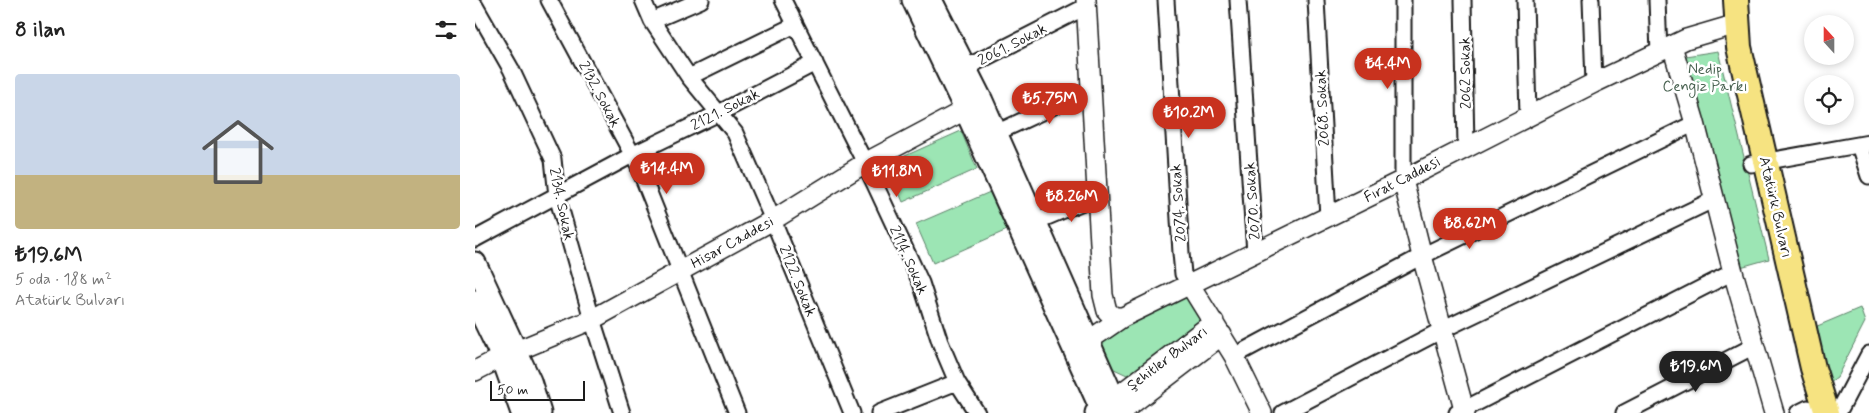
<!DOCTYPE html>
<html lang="tr">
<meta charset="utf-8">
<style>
:root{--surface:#fff;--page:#f6f6f6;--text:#222;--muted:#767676;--line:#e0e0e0;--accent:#c8321e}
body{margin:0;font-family:Mynerve,sans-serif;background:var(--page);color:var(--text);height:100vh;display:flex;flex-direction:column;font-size:19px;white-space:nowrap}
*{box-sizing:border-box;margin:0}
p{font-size:16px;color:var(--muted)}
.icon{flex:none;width:28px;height:28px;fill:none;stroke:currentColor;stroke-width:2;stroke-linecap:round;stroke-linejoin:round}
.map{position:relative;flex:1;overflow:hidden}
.details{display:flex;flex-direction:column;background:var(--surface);width:475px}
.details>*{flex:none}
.needle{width:32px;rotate:339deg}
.buttons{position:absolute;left:1329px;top:15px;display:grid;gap:10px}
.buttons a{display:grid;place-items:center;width:50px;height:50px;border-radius:50%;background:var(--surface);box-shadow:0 2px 8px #0003;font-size:25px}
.scale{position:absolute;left:15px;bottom:12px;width:95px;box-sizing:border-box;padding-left:5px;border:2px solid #1c1c1c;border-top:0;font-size:14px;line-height:18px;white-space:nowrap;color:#1c1c1c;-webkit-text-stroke:4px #fff;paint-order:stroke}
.price{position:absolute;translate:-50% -42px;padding:0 11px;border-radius:18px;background:var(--accent);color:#fff;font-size:16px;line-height:32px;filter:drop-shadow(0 1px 2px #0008)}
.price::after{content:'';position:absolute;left:50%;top:30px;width:15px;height:11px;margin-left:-8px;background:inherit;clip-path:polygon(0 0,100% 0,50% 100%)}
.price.active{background:#222;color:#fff}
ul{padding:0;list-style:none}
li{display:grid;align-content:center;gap:10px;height:265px;padding:0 15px}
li+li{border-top:1px solid var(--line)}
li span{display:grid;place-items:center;height:155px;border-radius:5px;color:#555}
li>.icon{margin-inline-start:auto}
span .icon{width:90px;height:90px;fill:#fffc;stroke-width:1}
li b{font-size:21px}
h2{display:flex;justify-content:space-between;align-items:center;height:60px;padding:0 15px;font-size:21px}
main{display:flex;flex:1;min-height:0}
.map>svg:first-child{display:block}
</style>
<main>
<section class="details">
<h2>8 ilan<svg class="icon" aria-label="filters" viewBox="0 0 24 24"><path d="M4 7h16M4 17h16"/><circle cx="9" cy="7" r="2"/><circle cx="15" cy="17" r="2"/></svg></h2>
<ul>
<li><span style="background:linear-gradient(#c9d6e8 65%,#c2b280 0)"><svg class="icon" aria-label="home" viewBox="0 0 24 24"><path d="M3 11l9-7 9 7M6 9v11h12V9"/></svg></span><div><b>₺19.6M</b><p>5 oda · 188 m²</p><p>Atatürk Bulvarı</p></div></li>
</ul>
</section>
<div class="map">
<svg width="1394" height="413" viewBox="0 0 1394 413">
<rect width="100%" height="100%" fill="#fff"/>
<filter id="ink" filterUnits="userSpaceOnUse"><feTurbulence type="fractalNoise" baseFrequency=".02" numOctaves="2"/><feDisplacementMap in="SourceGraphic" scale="10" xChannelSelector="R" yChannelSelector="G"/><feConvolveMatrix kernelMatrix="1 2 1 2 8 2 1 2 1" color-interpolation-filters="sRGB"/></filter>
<g filter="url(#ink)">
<path fill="#9ce5b4" stroke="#5c8068" d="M1243,51L1294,259L1262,268L1204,57Z
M486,131L502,169L428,202L412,164Z
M515,192L532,230L458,263L441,224Z
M712,295L727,318L728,324L664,372L652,375L637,368L620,340Z
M1385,308L1390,322L1362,377L1355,382L1348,378L1340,327Z"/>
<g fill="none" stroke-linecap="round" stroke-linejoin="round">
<defs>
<path id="minor" d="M74,0L163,165L262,413
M168,0L177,21L214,77L260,133L298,220L377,413
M308,0L390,163L446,283L465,342L482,382L502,413
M691,0L706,253L708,274L715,285
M763,0L780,253
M841,0L853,217
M928,0V180
M988,0L991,146
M1050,0L1053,116
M1116,0L1119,83
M1182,0L1184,53
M0,6L36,69L78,159L82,196L117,319L147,413
M177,21L226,0
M490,68L612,6
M214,77L320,25
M521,133L616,89
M1384,145L1394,176
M1276,164L1394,143
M560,222L622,196
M0,239L159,154L244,113L340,63
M759,356L947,256L1220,123
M404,413L482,382
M808,413L967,330L1240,199
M982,413L1258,272
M1149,413L1279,346
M1323,413L1333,408
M1363,413L1394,354"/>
<path id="tertiary" d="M611,0L628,295L632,311L639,317H648
M1197,46L1220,123L1258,272L1299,413
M928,180L947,256L990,413
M715,285L759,356L787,413
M601,346L613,341L648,317L928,180L1119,83L1211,39L1262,24
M0,371L27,357L116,320L298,220L390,163L503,103
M627,408L739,322
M645,413L747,335"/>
<path id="secondary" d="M438,0L490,109L626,409L621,413
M456,0L507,101L639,399V413
M0,263L55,381L65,413
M0,301L27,357L47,413"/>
<path id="primary" d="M1261,0L1264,47L1338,368L1352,413"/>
</defs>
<use href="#minor" stroke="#1c1c1c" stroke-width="19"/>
<use href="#tertiary" stroke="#1c1c1c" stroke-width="22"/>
<use href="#secondary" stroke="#1c1c1c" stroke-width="25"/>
<use href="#primary" stroke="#1c1c1c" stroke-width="28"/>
<use href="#minor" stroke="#fff" stroke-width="15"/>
<use href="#tertiary" stroke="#fff" stroke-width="19"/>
<use href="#secondary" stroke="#fff" stroke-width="21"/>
<use href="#primary" stroke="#f6e381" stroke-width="24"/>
</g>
</g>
<g text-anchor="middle" stroke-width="5" stroke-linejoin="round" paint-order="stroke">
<g font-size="15" fill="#1c1c1c" stroke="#fff">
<text transform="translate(537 44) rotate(-27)" y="5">2061. Sokak</text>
<text transform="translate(990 73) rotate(-91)" y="5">2062 Sokak</text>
<text transform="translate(125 94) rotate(62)" y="5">2132. Sokak</text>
<text transform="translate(847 108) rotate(-93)" y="5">2068. Sokak</text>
<text transform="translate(250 109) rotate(-27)" y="5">2121. Sokak</text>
<text transform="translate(927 179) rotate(-27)" y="5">Fırat Caddesi</text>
<text transform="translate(777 201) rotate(-94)" y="5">2070. Sokak</text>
<text transform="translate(703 203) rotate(-94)" y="5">2074. Sokak</text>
<text transform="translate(87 204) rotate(78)" y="5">2134. Sokak</text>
<text transform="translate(1301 207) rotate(77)" y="5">Atatürk Bulvarı</text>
<text transform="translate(257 242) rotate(-29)" y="5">Hisar Caddesi</text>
<text transform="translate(434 260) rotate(66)" y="5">2114. Sokak</text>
<text transform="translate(323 281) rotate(68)" y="5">2122. Sokak</text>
<text transform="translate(692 358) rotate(-37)" y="5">Şehitler Bulvarı</text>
</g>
<g font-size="15" fill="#496251" stroke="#fff">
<text x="1230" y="74">Nedip<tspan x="1230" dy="17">Cengiz Parkı</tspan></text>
</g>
</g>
</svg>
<div class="buttons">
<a><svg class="needle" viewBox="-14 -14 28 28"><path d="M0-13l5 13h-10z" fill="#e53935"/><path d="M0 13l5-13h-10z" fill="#767676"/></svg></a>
<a><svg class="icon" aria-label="locate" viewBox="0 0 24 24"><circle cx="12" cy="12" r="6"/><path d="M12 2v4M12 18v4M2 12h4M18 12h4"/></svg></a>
</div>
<div class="scale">50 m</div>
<b class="price" style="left:913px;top:90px">₺4.4M</b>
<b class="price" style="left:575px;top:125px">₺5.75M</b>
<b class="price" style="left:714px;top:139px">₺10.2M</b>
<b class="price" style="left:192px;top:195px">₺14.4M</b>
<b class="price" style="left:422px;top:198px">₺11.8M</b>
<b class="price" style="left:597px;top:223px">₺8.26M</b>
<b class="price" style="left:995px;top:250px">₺8.62M</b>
<b class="price active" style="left:1221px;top:393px">₺19.6M</b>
</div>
</main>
